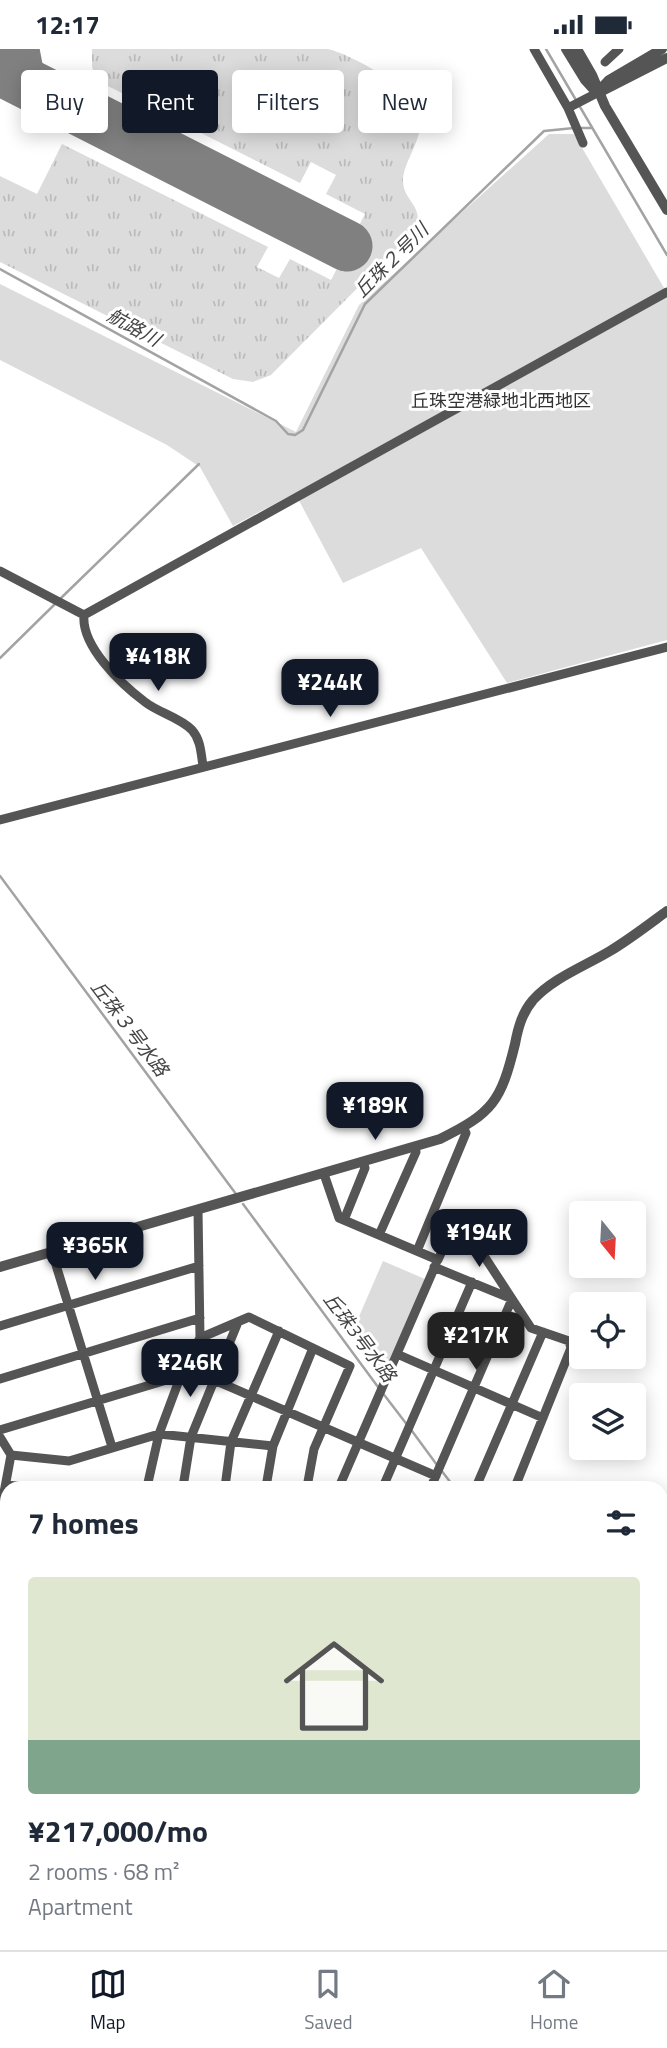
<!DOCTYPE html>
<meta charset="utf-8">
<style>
:root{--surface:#fff;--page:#f6f6f7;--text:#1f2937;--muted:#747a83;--line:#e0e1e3;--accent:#111827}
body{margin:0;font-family:"Titillium Web","Noto Sans JP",sans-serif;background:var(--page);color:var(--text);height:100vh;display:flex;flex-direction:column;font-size:26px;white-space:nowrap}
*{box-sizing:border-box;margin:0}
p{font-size:23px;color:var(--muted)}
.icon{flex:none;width:38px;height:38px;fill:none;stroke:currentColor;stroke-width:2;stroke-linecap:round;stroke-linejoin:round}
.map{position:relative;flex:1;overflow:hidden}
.drawer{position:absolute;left:0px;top:1432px;width:668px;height:471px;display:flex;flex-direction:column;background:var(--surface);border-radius:21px 21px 0 0;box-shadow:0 4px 18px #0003}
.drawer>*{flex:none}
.banner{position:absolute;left:21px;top:21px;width:626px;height:63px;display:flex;gap:14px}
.needle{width:46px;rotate:162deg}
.fabs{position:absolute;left:569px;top:1152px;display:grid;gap:14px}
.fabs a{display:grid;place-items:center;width:77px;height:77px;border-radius:7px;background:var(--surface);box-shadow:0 4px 18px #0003;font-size:35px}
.price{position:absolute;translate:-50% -60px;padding:0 16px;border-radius:14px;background:var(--accent);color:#fff;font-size:23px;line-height:46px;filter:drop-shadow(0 2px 4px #0008)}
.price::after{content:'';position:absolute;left:50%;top:42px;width:21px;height:16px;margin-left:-10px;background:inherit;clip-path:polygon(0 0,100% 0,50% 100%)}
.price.active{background:#222;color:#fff}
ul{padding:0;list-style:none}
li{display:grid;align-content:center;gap:14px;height:371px;padding:0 28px}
li span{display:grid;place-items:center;height:217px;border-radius:7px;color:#555}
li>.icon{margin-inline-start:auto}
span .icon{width:126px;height:126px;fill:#fffc;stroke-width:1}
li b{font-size:30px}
h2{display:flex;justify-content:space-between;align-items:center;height:84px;padding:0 28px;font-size:30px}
.chip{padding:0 24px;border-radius:7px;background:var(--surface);box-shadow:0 4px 18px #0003;font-size:24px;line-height:63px}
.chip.active{background:var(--accent);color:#fff}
.status{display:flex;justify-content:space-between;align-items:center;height:49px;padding:0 35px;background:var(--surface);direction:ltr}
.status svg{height:19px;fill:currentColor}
.tabs{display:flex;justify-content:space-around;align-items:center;height:98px;border-top:2px solid var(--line);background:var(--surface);font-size:19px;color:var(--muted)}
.tabs a{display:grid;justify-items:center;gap:4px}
.tabs .active{color:var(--accent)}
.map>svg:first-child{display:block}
</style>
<div class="status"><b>12:17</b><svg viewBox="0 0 49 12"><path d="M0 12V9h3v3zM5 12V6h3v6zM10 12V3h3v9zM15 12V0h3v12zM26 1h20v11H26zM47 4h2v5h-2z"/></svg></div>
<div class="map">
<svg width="667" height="1901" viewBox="0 0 667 1901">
<defs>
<pattern id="grass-tufts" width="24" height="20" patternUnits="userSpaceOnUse" patternTransform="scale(1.75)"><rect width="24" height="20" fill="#dcdcdc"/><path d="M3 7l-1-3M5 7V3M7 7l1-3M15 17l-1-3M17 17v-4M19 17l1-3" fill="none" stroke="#bbb"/></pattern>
</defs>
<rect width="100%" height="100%" fill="#fff"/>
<path fill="url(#grass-tufts)" d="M92,0C150,0 207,0 264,0C284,0 310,0 328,0C355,7 415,40 420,69C423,90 405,110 403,130C402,151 423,155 417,179L271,326L253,333L233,330L0,213V127L37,145L62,95L268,198L257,218L279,229L290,210L331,231L365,165L326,145L336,126L311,113L300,134L98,32L92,18Z"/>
<path fill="#dcdcdc" d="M549,85H574L667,244V591L507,634L421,499L343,534L295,444L233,477L200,418L167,396L0,311V235L296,383L359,256Z
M383,1212L425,1230L384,1327L351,1286Z"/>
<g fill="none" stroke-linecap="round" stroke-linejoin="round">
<path stroke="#a3a3a3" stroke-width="2.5" d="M546,0L667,206
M581,79H591
M0,220L276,372L288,385L295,386L303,381L365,255L544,82L574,79
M60,550L199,415
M0,609L55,555
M0,827L236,1145
M243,1155L378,1338
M382,1343L408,1377
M412,1382L437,1416
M441,1421L454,1438
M662,1720L667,1728
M662,1753L667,1754"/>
<path stroke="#a3a3a3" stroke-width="14" d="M0,1832L7,1838
M73,1895L79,1901"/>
<path stroke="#808080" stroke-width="21" d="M29,0L34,26L53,48
M0,7L17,0"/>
<path stroke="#808080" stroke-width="51" d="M0,21L347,197"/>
<path stroke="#555" stroke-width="9" d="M534,0L568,59L597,44
M605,13L619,0
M568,59L583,94
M0,522L84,566L667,243
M84,566C81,597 121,635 145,653C159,664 179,668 192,681C201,691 201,705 203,717
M0,771L667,598
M324,1125L339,1169L438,1211L458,1167L531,1279L569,1292L571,1299L515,1438
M344,1171L365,1119L363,1113
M379,1186L416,1103L415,1098
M417,1202L466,1084L463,1078
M52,1203L112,1398
M0,1277L199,1217
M200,1289L249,1268L350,1317L314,1400L307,1438
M397,1305L543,1369
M184,1318L436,1427
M0,1330L200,1269
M0,1381L180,1327
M0,1388L11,1406L0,1465
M11,1406L69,1412L159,1385L273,1397
M6,1436L26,1438
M147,1438L159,1385L184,1318L200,1289L198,1162
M183,1438L191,1388L238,1273
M225,1438L231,1393L279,1282
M266,1438L273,1397L313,1299
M339,1438L436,1215
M383,1438L472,1233
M431,1438L512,1250L434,1218
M476,1438L543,1283
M0,1481L7,1482
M0,1814L7,1807
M0,1878L7,1885
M18,1895L24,1901
M295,1901L298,1895"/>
<path stroke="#555" stroke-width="10" d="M566,0L585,31L595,42
M577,0L592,26L605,57L667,161
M600,43L667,9
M597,44L609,31L662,0
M0,1218L440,1090C493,1064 501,1052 515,995C518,979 522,964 533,951C553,929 585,917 610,902C630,890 648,876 667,862"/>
<path stroke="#222" stroke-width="12" d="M0,1517L7,1521
M662,1666H667"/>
</g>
<g text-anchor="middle" stroke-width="6" stroke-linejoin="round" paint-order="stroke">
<g font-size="18" fill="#333" stroke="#fff">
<text x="501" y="358">丘珠空港緑地北西地区</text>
</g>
<g font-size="19" font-style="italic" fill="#444" stroke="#fff">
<text transform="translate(391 211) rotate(-45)" y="7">丘珠２号川</text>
<text transform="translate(134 278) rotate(29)" y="7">航路川</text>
<text transform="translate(130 979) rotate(53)" y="7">丘珠３号水路</text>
<text transform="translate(360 1288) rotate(53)" y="7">丘珠3号水路</text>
</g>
</g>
</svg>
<div class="fabs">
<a><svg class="needle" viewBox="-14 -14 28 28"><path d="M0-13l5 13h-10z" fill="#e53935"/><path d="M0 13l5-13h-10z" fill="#747a83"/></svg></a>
<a><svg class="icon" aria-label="locate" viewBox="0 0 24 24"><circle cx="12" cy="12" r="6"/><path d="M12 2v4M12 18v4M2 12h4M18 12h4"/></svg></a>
<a><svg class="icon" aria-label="layers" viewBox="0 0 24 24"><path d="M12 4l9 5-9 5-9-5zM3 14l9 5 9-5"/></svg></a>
</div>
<b class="price" style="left:158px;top:644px">¥418K</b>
<b class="price" style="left:330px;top:670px">¥244K</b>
<b class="price" style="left:375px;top:1093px">¥189K</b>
<b class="price" style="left:479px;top:1220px">¥194K</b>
<b class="price" style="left:95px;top:1233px">¥365K</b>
<b class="price active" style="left:476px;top:1323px">¥217K</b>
<b class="price" style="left:190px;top:1350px">¥246K</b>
<div class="banner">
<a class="chip">Buy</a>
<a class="chip active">Rent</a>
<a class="chip">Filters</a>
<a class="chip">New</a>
</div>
<section class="drawer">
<h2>7 homes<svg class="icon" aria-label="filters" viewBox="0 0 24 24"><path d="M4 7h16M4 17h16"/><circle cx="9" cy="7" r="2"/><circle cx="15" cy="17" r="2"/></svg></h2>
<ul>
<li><span style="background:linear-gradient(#dfe7d0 75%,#7fa58c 0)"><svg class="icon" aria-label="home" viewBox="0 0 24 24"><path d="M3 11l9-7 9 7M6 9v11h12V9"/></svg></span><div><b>¥217,000/mo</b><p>2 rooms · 68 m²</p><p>Apartment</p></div></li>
</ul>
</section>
</div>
<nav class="tabs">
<a class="active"><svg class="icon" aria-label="map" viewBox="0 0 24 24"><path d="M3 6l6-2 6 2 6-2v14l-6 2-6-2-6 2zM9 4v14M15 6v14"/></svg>Map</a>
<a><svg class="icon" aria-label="saved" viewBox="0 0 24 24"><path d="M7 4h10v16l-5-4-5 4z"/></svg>Saved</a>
<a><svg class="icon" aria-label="home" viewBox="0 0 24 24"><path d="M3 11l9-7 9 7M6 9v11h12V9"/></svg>Home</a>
</nav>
